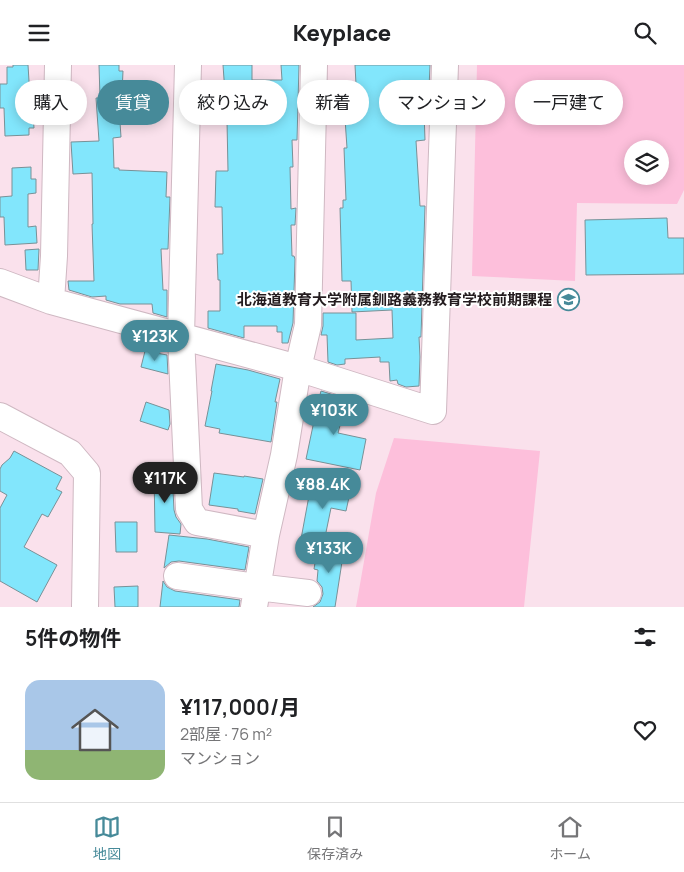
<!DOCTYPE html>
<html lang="ja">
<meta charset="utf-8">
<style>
:root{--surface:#fff;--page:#f6f6f6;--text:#202124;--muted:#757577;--line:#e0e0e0;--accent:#468a99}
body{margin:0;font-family:Manrope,"Noto Sans JP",sans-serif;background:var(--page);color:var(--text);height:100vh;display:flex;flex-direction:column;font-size:19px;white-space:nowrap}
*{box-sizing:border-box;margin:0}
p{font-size:16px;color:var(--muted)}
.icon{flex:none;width:28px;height:28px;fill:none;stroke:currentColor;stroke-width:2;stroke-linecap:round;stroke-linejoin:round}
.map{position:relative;height:542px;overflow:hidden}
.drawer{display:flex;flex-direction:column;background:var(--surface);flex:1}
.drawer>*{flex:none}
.hud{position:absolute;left:15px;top:15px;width:655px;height:45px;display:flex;gap:10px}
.buttons{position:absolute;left:624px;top:75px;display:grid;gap:10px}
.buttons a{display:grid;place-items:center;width:45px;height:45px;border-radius:50%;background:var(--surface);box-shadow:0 2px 12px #0003;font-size:25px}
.price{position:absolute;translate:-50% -42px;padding:0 11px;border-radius:18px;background:var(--accent);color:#fff;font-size:16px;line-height:32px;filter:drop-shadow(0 1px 2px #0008)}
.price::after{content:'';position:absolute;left:50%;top:30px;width:15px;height:11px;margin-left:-8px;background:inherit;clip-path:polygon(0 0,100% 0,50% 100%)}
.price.on{background:#222;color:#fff}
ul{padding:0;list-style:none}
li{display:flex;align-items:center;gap:15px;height:125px;padding:0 25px}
li span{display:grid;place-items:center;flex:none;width:140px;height:100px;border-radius:15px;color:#555}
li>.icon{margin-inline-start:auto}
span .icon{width:60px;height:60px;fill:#fffc;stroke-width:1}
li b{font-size:21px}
h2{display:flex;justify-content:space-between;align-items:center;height:60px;padding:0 25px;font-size:21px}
.pill{padding:0 18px;border-radius:22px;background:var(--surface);box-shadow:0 2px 12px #0003;font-size:18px;line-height:45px}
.pill.on{background:var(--accent);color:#fff}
header{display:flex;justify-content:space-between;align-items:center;height:65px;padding:0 25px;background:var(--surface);font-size:22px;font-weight:800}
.tab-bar{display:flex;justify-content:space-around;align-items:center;height:70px;border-top:1px solid var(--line);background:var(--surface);font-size:14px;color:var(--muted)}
.tab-bar a{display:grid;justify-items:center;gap:2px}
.tab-bar .on{color:var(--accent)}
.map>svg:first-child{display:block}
</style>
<header><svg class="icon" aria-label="menu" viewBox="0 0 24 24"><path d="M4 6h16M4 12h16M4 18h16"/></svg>Keyplace<svg class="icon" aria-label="search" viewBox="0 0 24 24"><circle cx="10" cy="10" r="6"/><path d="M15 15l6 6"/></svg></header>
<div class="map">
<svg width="684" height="542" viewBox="0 0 684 542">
<rect width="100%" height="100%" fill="#fae1ec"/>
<path fill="#fdbfdb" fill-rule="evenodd" d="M477,0H684V125L677,139L577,138L575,216L472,211ZM632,84H660V111H632Z
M394,373L540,386L524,542H356L376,428Z"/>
<path fill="#82e6fc" stroke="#789197" d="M13,0H28L31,48H33L34,63H29V70L5,71L4,43H0V19H7V2H13Z
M99,0H119V6H123L122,28L118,29L121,72L113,73L114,103H119V105L167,107L166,132H170L168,184H161L163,225H167V252L153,248L152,239H120L106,235V231L92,232L69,225L68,216H94L92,159H93L92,108L73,109L71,77L99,76L96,33H100Z
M223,0H252V15H282L281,0H299L297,75H292L293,102H290L291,144L296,143L295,160H291L292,191H294L295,194L293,258L288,278H282V267H277V261H244V273L208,263V246H220V215H218L217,189H223L222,142H215L216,106H228L227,56Z
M355,0H430L428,47H424L425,75L416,76L420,141H425L421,272H419L420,292L419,321L406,322L398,319L397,315L390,316L389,297H380V292L345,294V299L337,300L328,297L327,270H321L323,261V248H356V275L393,273L392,245L352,247L351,216H342L340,143H343V135H346L344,83H347L344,39H357Z
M31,102V114H36V128L28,129V162L36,161L37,178L5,180L4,152H0V132L12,131V103Z
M667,153L668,173H684V209L586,210L585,155Z
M39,184L38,205H26L25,185Z
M145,286L167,290L168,309L141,302Z
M216,299L248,305L280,314L275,337H277L271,377L219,368L220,364L205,361L212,326H211Z
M321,326L347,334L338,368L366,374L360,405L306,394L314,356H313Z
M146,337L169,345L170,359L168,365L140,356Z
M14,386L62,412L56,424L62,427L48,452L42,449L24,482L57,500L37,537L0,516V443L7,430L0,426V404L2,400L10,393Z
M172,406L174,445L176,452L181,459L180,469L155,467L154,407Z
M214,408L244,412V411L263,414L255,449L238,446V444L209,440Z
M311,420L351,423L346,446L331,443L324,477L301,474Z
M115,457H137V487H116Z
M169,470L207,474L249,482L245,505L179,496L171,497L164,503Z
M318,480L344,484L335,542H313L320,537L323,529L322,522L317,516L318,505L314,504Z
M163,516L167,522L175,526L240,535L239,542H160Z
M138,521V542H115L114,522Z"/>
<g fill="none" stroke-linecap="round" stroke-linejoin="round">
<defs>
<path id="minor" d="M188,0L181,272L189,444L197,457L266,470
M0,217L51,236L298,303L433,346L445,0
M51,236L54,191L58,0
M0,351L70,388L87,408L85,542
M177,511L257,522L308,528
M254,542L266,470L284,390L298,303L308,260L314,0"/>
</defs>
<use href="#minor" stroke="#cfb8c2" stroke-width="28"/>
<use href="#minor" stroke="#fff" stroke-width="26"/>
</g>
<defs>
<symbol id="school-ring" viewBox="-11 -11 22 22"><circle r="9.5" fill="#fff" stroke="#468a99" stroke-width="1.5"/><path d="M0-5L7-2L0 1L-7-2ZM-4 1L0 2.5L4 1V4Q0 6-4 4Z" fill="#468a99"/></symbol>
</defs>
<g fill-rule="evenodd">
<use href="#school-ring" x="556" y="222" width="25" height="25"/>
</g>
<g text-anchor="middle" stroke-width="4" stroke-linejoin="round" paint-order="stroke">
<g font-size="15" font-weight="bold" fill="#241c1f" stroke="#fff" text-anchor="end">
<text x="552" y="240">北海道教育大学附属釧路義務教育学校前期課程</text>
</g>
</g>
</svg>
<div class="buttons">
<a><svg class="icon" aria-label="layers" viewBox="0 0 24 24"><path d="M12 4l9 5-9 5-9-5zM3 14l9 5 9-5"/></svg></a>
</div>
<b class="price" style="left:155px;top:297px">¥123K</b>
<b class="price" style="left:334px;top:371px">¥103K</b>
<b class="price on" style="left:165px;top:439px">¥117K</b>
<b class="price" style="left:323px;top:445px">¥88.4K</b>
<b class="price" style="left:329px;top:509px">¥133K</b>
<div class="hud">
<a class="pill">購入</a>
<a class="pill on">賃貸</a>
<a class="pill">絞り込み</a>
<a class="pill">新着</a>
<a class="pill">マンション</a>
<a class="pill">一戸建て</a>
</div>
</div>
<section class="drawer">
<h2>5件の物件<svg class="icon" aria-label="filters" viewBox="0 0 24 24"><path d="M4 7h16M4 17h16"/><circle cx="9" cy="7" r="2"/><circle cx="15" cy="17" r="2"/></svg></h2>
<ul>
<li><span style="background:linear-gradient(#a9c7e8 70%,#8fb573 0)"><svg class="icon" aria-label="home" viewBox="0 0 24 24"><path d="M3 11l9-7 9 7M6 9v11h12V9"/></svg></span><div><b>¥117,000/月</b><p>2部屋 · 76 m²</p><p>マンション</p></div><svg class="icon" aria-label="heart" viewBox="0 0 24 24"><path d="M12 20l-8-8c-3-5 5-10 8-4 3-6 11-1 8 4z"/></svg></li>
</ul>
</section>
<nav class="tab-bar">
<a class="on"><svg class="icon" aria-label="map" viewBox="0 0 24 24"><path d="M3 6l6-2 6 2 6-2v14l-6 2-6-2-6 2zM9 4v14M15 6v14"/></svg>地図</a>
<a><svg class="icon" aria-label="saved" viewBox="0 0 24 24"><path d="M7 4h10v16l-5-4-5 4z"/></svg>保存済み</a>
<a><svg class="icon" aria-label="home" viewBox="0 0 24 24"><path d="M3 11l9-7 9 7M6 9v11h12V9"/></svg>ホーム</a>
</nav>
